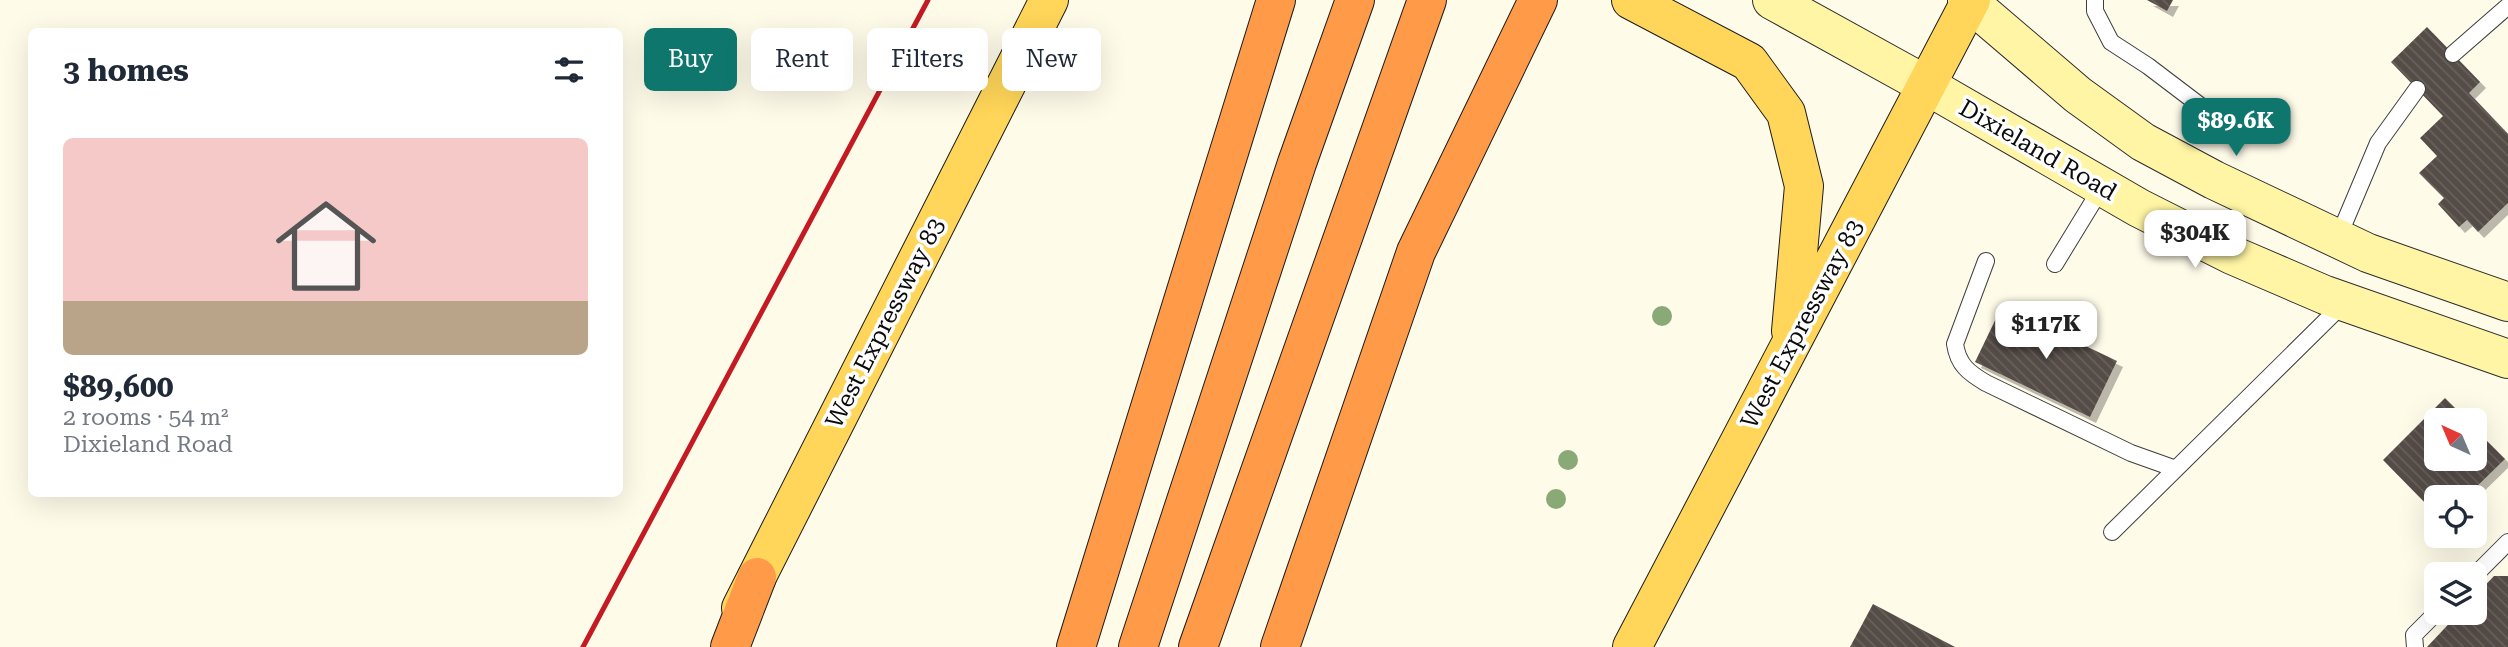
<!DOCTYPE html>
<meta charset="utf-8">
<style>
:root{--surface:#fff;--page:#f6f6f7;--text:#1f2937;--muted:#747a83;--line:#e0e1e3;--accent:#0f766e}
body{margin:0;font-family:"Roboto Serif",serif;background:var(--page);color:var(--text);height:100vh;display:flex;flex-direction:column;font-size:26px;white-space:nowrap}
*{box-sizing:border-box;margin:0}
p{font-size:23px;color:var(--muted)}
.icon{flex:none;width:38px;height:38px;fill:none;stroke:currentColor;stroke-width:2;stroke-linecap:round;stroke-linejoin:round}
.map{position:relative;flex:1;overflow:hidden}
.side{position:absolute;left:28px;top:28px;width:595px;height:469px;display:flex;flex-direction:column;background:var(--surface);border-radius:10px;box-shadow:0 7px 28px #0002}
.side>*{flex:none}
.guide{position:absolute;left:644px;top:28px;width:665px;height:63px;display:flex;gap:14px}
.needle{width:46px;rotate:316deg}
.buttons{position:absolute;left:2424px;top:408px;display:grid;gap:14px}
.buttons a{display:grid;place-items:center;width:63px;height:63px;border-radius:10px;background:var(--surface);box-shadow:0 7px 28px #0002;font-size:35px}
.price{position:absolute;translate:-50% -60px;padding:0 16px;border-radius:14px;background:#fff;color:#222;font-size:23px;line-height:46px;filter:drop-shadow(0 2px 4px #0008)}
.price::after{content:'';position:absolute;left:50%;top:42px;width:21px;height:16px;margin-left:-10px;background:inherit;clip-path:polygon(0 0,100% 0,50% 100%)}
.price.current{background:var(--accent);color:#fff}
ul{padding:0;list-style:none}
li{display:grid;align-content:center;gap:14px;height:371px;padding:0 35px}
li+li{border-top:2px solid var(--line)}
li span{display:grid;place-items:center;height:217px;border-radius:10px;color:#555}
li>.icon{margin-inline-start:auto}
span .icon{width:126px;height:126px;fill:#fffc;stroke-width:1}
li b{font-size:30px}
h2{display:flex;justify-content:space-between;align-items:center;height:84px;padding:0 35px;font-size:30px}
.chip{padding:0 24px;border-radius:10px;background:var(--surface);box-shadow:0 7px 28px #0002;font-size:24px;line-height:63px}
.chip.current{background:var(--accent);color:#fff}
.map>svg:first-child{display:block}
</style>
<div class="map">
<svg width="2508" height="647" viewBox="0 0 2508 647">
<defs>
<pattern id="building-back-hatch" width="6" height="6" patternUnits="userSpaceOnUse" patternTransform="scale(1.75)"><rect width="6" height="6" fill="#544c47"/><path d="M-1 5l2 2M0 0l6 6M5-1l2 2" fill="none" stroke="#68615d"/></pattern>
<filter id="shadow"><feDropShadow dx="6" dy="6" stdDeviation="0" flood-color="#0004"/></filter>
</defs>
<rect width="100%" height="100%" fill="#fffbe9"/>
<path fill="url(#building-back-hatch)" filter="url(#shadow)" d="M2147,0H2173L2167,11Z
M2427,27L2480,82L2469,93L2508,134V203L2478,232L2467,220L2459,227L2438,204L2444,198L2419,173L2437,156L2420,138L2443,116L2391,62Z
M2002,306L2117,361L2090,417L1975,362Z
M2445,398L2467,420H2436V458H2474V428L2505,459L2466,497H2436V514L2383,460Z
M2494,576H2508V647H2427L2460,612H2474V597Z
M1873,604L1955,647H1850Z"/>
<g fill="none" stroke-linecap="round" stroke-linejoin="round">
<defs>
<path id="lane" d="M2095,0V11L2111,42L2148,66L2202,107
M2453,54L2508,6
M2338,238L2378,143L2417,89
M1986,261L1955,344C1958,365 1969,373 1986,383L2131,453L2176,469
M2055,264L2102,187
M2112,532L2344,303
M2474,576L2508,542
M2415,647L2414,635L2437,612"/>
<path id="secondary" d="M1772,0L1926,85L2139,208L2232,255L2325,295L2508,359
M1967,0L2078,95L2143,142L2214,180L2368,253L2508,302"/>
<path id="primary" d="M1631,0L1749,62L1786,113L1804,186L1791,331
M741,608L1049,0
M1632,647L1971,0"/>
<path id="highway" d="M730,647L757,577
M1076,647L1276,0
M1138,647L1297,163L1355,0
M1198,647L1427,0
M1280,647L1416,252L1538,0"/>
</defs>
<use href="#lane" stroke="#3e3e3e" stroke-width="18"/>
<use href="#secondary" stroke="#2d2d2d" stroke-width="40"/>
<use href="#primary" stroke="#1c1c1c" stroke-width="40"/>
<use href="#highway" stroke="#1c1c1c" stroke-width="40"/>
<use href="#lane" stroke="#fff" stroke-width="16"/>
<use href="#secondary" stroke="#fff5a4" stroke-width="38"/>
<use href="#primary" stroke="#ffd659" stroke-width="38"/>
<use href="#highway" stroke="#ff9a48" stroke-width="38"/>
<path stroke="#c41a23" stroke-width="5" d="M583,647L928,0"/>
</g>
<g fill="#89a976">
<circle cx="1662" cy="316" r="10"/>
<circle cx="1568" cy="460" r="10"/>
<circle cx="1556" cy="499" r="10"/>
</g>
<g text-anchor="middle" stroke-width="7" stroke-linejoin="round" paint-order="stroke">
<g font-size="24" fill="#0b0b0b" stroke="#fff">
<text transform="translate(2038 150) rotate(30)" y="8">Dixieland Road</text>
<text transform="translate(885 323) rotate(-63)" y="8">West Expressway 83</text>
<text transform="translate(1802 324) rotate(-62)" y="8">West Expressway 83</text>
</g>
</g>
</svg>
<div class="buttons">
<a><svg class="needle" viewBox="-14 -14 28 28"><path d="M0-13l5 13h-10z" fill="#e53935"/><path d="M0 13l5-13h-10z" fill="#747a83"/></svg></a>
<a><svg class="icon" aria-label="locate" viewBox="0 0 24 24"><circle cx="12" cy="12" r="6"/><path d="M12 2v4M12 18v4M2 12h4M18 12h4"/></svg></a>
<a><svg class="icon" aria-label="layers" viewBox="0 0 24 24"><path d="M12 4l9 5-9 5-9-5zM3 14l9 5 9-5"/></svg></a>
</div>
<b class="price current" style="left:2236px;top:158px">$89.6K</b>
<b class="price" style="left:2195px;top:270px">$304K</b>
<b class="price" style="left:2046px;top:361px">$117K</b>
<div class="guide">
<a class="chip current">Buy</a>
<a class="chip">Rent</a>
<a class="chip">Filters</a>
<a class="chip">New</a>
</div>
<section class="side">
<h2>3 homes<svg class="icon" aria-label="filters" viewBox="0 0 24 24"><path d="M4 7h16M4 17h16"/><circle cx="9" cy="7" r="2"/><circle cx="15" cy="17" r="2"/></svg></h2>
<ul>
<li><span style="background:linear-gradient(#f6c9c9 75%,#b9a48a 0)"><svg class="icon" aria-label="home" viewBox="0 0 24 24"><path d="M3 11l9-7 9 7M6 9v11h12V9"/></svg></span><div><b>$89,600</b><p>2 rooms · 54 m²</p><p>Dixieland Road</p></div></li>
</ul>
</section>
</div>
